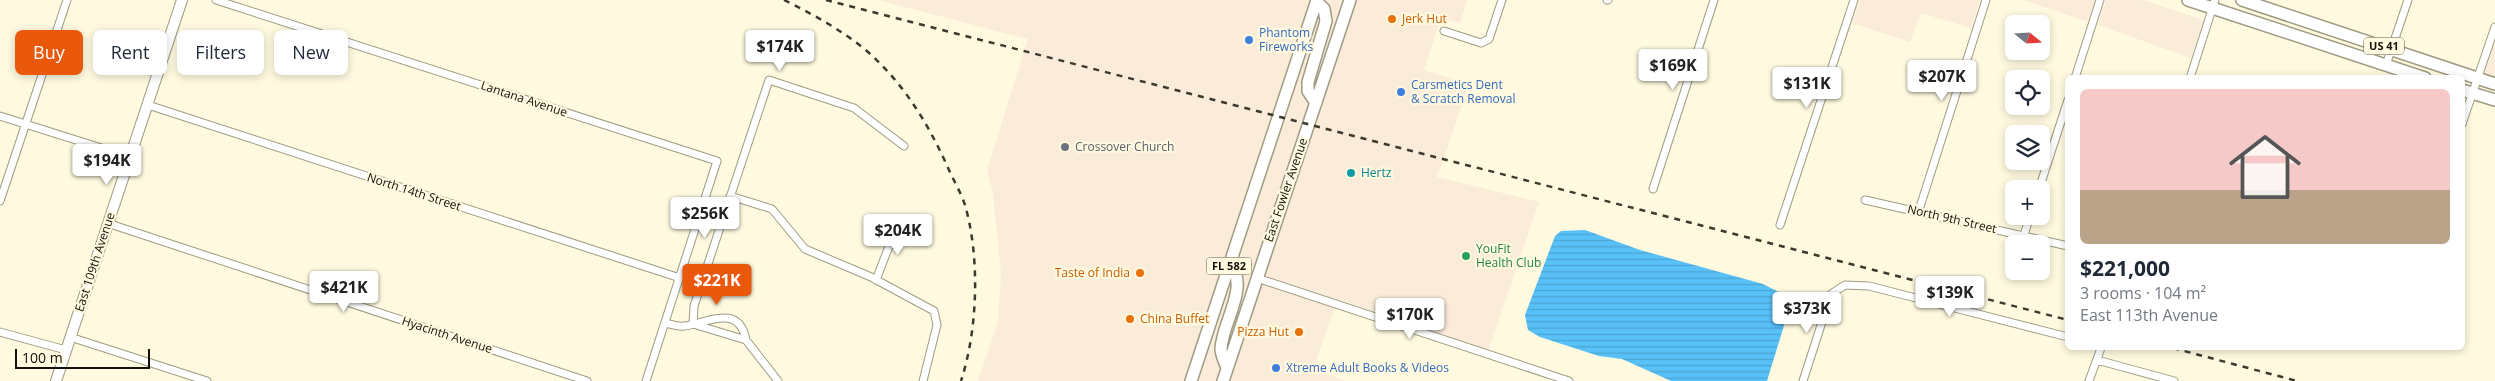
<!DOCTYPE html>
<meta charset="utf-8">
<style>
:root{--surface:#fff;--page:#f2f2f3;--text:#1f2937;--muted:#747a83;--accent:#ea580c}
body{margin:0;font-family:"Open Sans",sans-serif;background:var(--page);color:var(--text);height:100vh;display:flex;flex-direction:column;font-size:19px;white-space:nowrap}
*{box-sizing:border-box;margin:0}
p{font-size:16px;color:var(--muted)}
.icon{flex:none;width:28px;height:28px;fill:none;stroke:currentColor;stroke-width:2;stroke-linecap:round;stroke-linejoin:round}
.map{position:relative;flex:1;overflow:hidden}
.drawer{position:absolute;left:2065px;top:75px;width:400px;height:275px;display:flex;flex-direction:column;background:var(--surface);border-radius:8px;box-shadow:0 2px 8px #0003}
.drawer>*{flex:none}
.guide{position:absolute;left:15px;top:30px;width:475px;height:45px;display:flex;gap:10px}
.needle{width:32px;rotate:108deg}
.controls{position:absolute;left:2005px;top:15px;display:grid;gap:10px}
.controls a{display:grid;place-items:center;width:45px;height:45px;border-radius:8px;background:var(--surface);box-shadow:0 2px 8px #0003;font-size:25px}
.scale{position:absolute;left:15px;bottom:12px;width:135px;box-sizing:border-box;padding-left:5px;border:2px solid #131209;border-top:0;font-size:14px;line-height:18px;white-space:nowrap;color:#131209;-webkit-text-stroke:4px #fef9df;paint-order:stroke}
.price{position:absolute;translate:-50% -42px;padding:0 11px;border-radius:5px;background:#fff;color:#222;font-size:16px;line-height:32px;filter:drop-shadow(0 1px 2px #0008)}
.price::after{content:'';position:absolute;left:50%;top:30px;width:15px;height:11px;margin-left:-8px;background:inherit;clip-path:polygon(0 0,100% 0,50% 100%)}
.price.selected{background:var(--accent);color:#fff}
ul{padding:0;list-style:none}
li{display:grid;align-content:center;gap:10px;height:265px;padding:0 15px}
li span{display:grid;place-items:center;height:155px;border-radius:8px;color:#555}
li>.icon{margin-inline-start:auto}
span .icon{width:90px;height:90px;fill:#fffc;stroke-width:1}
li b{font-size:21px}
.chip{padding:0 18px;border-radius:8px;background:var(--surface);box-shadow:0 2px 8px #0003;font-size:18px;line-height:45px}
.chip.selected{background:var(--accent);color:#fff}
.map>svg:first-child{display:block}
</style>
<div class="map">
<svg width="2495" height="381" viewBox="0 0 2495 381">
<defs>
<pattern id="water-rules" width="6" height="5" patternUnits="userSpaceOnUse" patternTransform="scale(1.25)"><rect width="6" height="5" fill="#58c1f8"/><path d="M0 2.5h6" fill="none" stroke="#4ca5d3"/></pattern>
</defs>
<rect width="100%" height="100%" fill="#fef9df"/>
<path fill="#fbecd9" d="M878,0H1467L1460,23L1441,18L1424,70L1469,84L1437,177L1539,202L1488,351L1338,299L1313,369L1346,381H978L998,322L1001,273L993,193L987,170L1028,39Z
M1860,0H1980L1971,28L1921,13L1910,42L1852,23Z
M2024,0H2095L2088,22Z
M2106,0H2143L2203,20L2191,58L2098,25Z
M2495,43V78L2484,75Z"/>
<path fill="url(#water-rules)" d="M1585,230L1640,250L1763,284L1786,296L1790,306L1767,381H1671L1622,359L1599,356L1540,337L1528,330L1525,315L1555,236L1561,231Z"/>
<g fill="none" stroke-linecap="round" stroke-linejoin="round">
<defs>
<path id="street" d="M216,0L717,161L646,381
M1607,0H1608
M1444,31L1481,43L1489,39L1502,0
M2386,65L2408,0
M2075,78L2100,0
M2190,78L2215,0
M148,105L680,278
M0,116L130,157
M2462,124L2495,27
M1653,189L1714,0
M2039,189L2068,100
M730,196L772,209L805,249L871,277L934,311L937,325L923,381
M1865,200L2068,246
M0,201L67,0
M1919,210L1986,0
M107,223L587,381
M1780,225L1854,0
M2024,235L2030,216
M1257,278L1569,381
M876,280L898,223
M665,323C671,324 678,327 684,326C705,324 739,302 746,340
M693,324L694,306L769,80L854,108L904,146
M693,324L746,340L778,381
M0,332L66,350
M70,337L207,381
M2097,360L2174,381
M1803,381L1831,294L1845,285L1869,286L2068,337
M2089,381L2101,348"/>
<path id="secondary" d="M56,381L182,0"/>
<path id="primary" d="M2188,0L2425,78
M2242,0L2495,84
M2462,90L2495,100
M1316,103L1308,91V82L1326,21L1324,9L1317,2
M1227,368C1225,362 1221,355 1221,349C1222,322 1250,287 1230,264
M1191,381L1317,0
M1223,381L1350,0"/>
</defs>
<use href="#street" stroke="#9f9b83" stroke-width="9"/>
<use href="#secondary" stroke="#9f9b83" stroke-width="12"/>
<use href="#primary" stroke="#9f9b83" stroke-width="14"/>
<use href="#street" stroke="#fff" stroke-width="7"/>
<use href="#secondary" stroke="#fff" stroke-width="10"/>
<use href="#primary" stroke="#fff" stroke-width="11"/>
<path stroke="#3c3a2e" stroke-width="2.5" stroke-dasharray="6 6" stroke-linecap="butt" d="M784,0C814,15 842,30 868,52C905,85 929,125 949,170C954,181 961,193 965,205C980,257 978,329 961,381
M826,0L2068,320
M2173,348L2297,381"/>
</g>
<g fill="#e8710a" stroke="#fef9df" stroke-width="2">
<circle cx="1392" cy="19" r="5"/>
<circle cx="1140" cy="273" r="5"/>
<circle cx="1130" cy="319" r="5"/>
<circle cx="1299" cy="332" r="5"/>
</g>
<g fill="#3f7fe0" stroke="#fef9df" stroke-width="2">
<circle cx="1249" cy="40" r="5"/>
<circle cx="1401" cy="92" r="5"/>
<circle cx="1276" cy="368" r="5"/>
</g>
<circle fill="#6b7280" stroke="#fef9df" stroke-width="2" cx="1065" cy="147" r="5"/>
<circle fill="#0f9aa8" stroke="#fef9df" stroke-width="2" cx="1351" cy="173" r="5"/>
<circle fill="#2e9e5b" stroke="#fef9df" stroke-width="2" cx="1466" cy="256" r="5"/>
<g text-anchor="middle" stroke-width="4.5" stroke-linejoin="round" paint-order="stroke">
<g fill="#fef9df" stroke="#5a5749" stroke-width="1">
<rect x="2364" y="37.5" width="40" height="17" rx="4"/>
<rect x="1206.5" y="257.5" width="45" height="17" rx="4"/>
</g>
<g font-size="11" font-weight="bold" fill="#131209">
<text x="2384" y="50">US 41</text>
<text x="1229" y="270">FL 582</text>
</g>
<g font-size="12" fill="#c56008" stroke="#fef9df" text-anchor="start">
<text x="1402" y="23">Jerk Hut</text>
<text x="1130" y="277" text-anchor="end">Taste of India</text>
<text x="1140" y="323">China Buffet</text>
<text x="1289" y="336" text-anchor="end">Pizza Hut</text>
</g>
<g font-size="12" fill="#366cbe" stroke="#fef9df" text-anchor="start">
<text x="1259" y="37">Phantom<tspan x="1259" dy="14">Fireworks</tspan></text>
<text x="1411" y="89">Carsmetics Dent<tspan x="1411" dy="14">&amp; Scratch Removal</tspan></text>
<text x="1286" y="372">Xtreme Adult Books &amp; Videos</text>
</g>
<g font-size="12" fill="#131209" stroke="#fef9df">
<text transform="translate(524 99) rotate(18)" y="4">Lantana Avenue</text>
<text transform="translate(1286 190) rotate(-71)" y="4">East Fowler Avenue</text>
<text transform="translate(414 192) rotate(18)" y="4">North 14th Street</text>
<text transform="translate(1952 219) rotate(13)" y="4">North 9th Street</text>
<text transform="translate(95 262) rotate(-72)" y="4">East 109th Avenue</text>
<text transform="translate(447 335) rotate(18)" y="4">Hyacinth Avenue</text>
</g>
<g font-size="12" fill="#5b616d" stroke="#fef9df" text-anchor="start">
<text x="1075" y="151">Crossover Church</text>
</g>
<g font-size="12" fill="#0d838f" stroke="#fef9df" text-anchor="start">
<text x="1361" y="177">Hertz</text>
</g>
<g font-size="12" fill="#27864d" stroke="#fef9df" text-anchor="start">
<text x="1476" y="253">YouFit<tspan x="1476" dy="14">Health Club</tspan></text>
</g>
</g>
</svg>
<div class="controls">
<a><svg class="needle" viewBox="-14 -14 28 28"><path d="M0-13l5 13h-10z" fill="#e53935"/><path d="M0 13l5-13h-10z" fill="#747a83"/></svg></a>
<a><svg class="icon" aria-label="locate" viewBox="0 0 24 24"><circle cx="12" cy="12" r="6"/><path d="M12 2v4M12 18v4M2 12h4M18 12h4"/></svg></a>
<a><svg class="icon" aria-label="layers" viewBox="0 0 24 24"><path d="M12 4l9 5-9 5-9-5zM3 14l9 5 9-5"/></svg></a>
<a>+</a>
<a>−</a>
</div>
<div class="scale">100 m</div>
<b class="price" style="left:780px;top:72px">$174K</b>
<b class="price" style="left:1673px;top:91px">$169K</b>
<b class="price" style="left:1942px;top:102px">$207K</b>
<b class="price" style="left:1807px;top:109px">$131K</b>
<b class="price" style="left:107px;top:186px">$194K</b>
<b class="price" style="left:705px;top:239px">$256K</b>
<b class="price" style="left:898px;top:256px">$204K</b>
<b class="price selected" style="left:717px;top:306px">$221K</b>
<b class="price" style="left:344px;top:313px">$421K</b>
<b class="price" style="left:1950px;top:318px">$139K</b>
<b class="price" style="left:1807px;top:334px">$373K</b>
<b class="price" style="left:1410px;top:340px">$170K</b>
<div class="guide">
<a class="chip selected">Buy</a>
<a class="chip">Rent</a>
<a class="chip">Filters</a>
<a class="chip">New</a>
</div>
<section class="drawer">
<ul>
<li><span style="background:linear-gradient(#f6c9c9 65%,#b9a48a 0)"><svg class="icon" aria-label="home" viewBox="0 0 24 24"><path d="M3 11l9-7 9 7M6 9v11h12V9"/></svg></span><div><b>$221,000</b><p>3 rooms · 104 m²</p><p>East 113th Avenue</p></div></li>
</ul>
</section>
</div>
